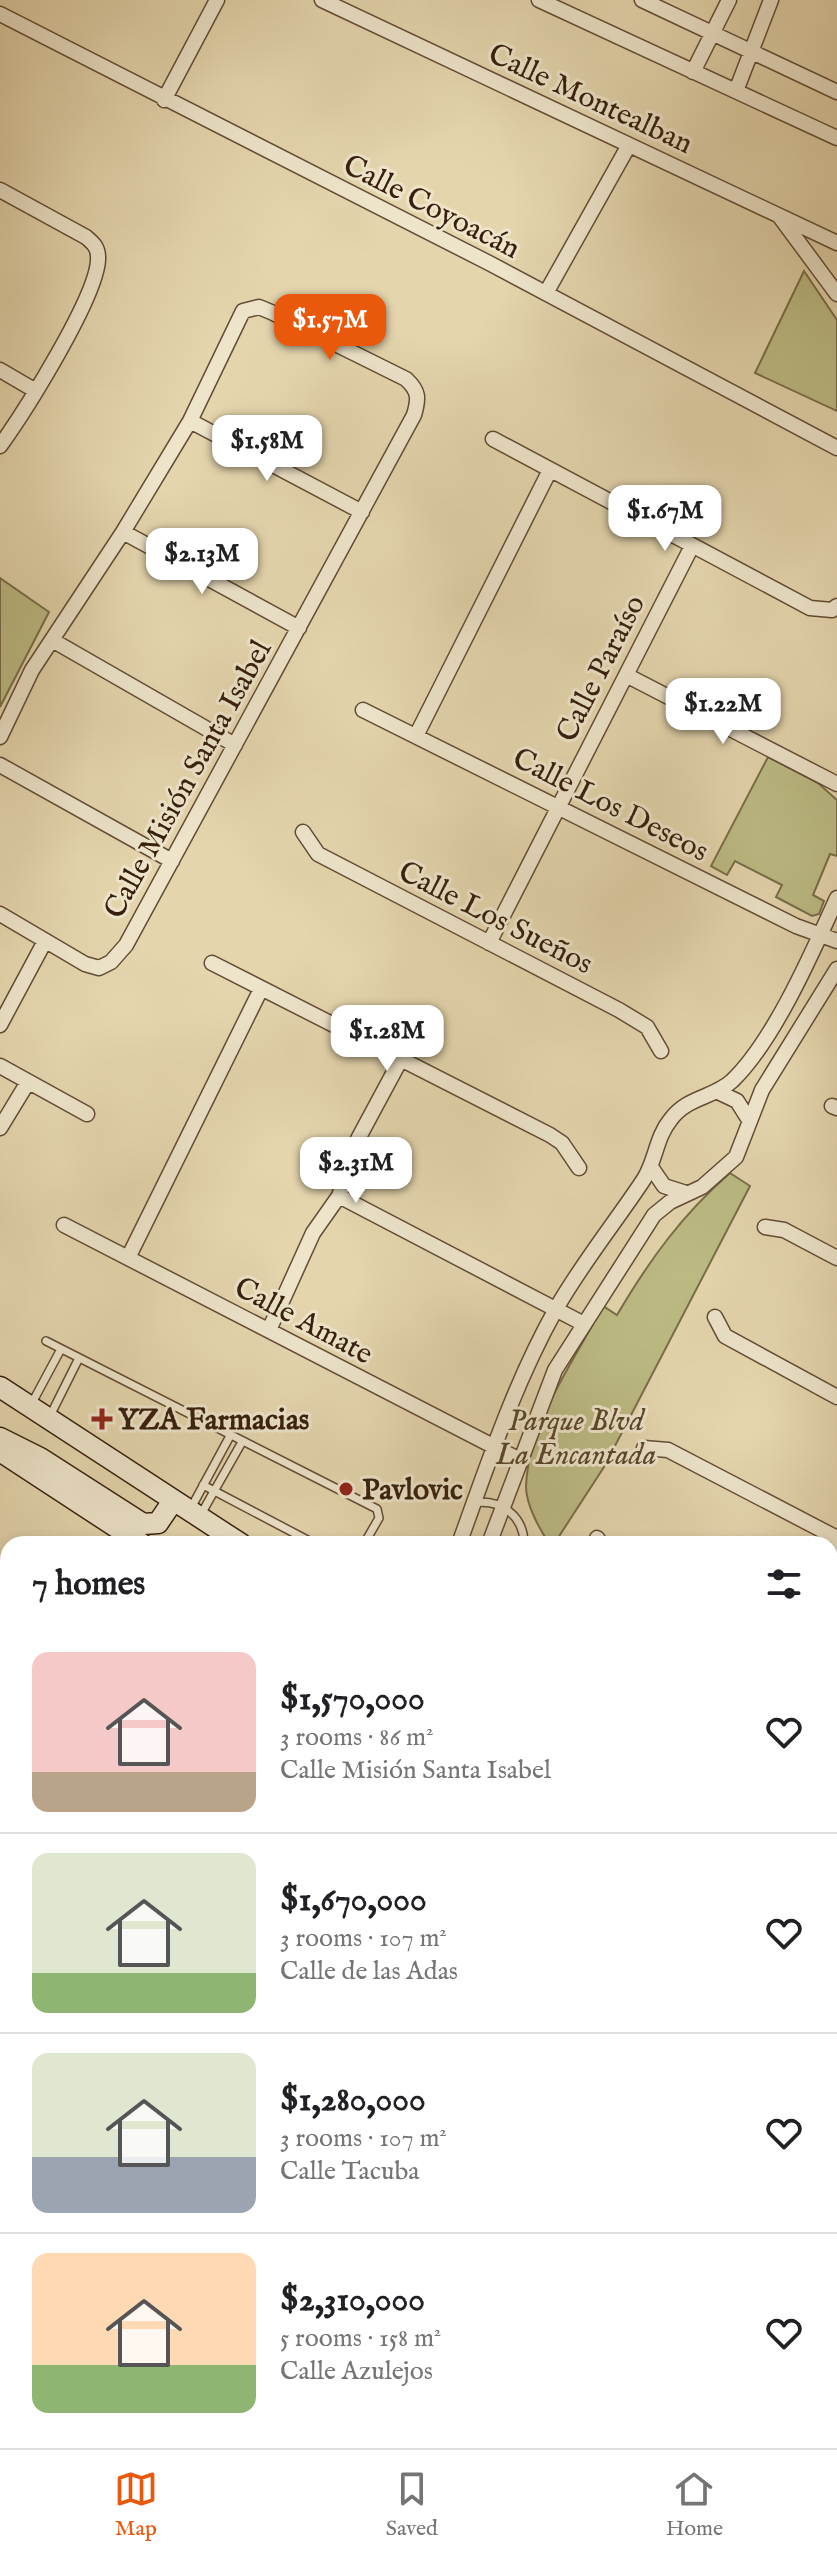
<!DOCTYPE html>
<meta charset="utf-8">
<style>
:root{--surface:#fff;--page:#f6f6f6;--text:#202124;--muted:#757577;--line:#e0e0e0;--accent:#ea580c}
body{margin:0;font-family:"IM FELL English",serif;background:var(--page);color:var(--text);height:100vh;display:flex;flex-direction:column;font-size:30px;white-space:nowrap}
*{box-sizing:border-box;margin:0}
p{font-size:26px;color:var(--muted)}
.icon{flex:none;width:44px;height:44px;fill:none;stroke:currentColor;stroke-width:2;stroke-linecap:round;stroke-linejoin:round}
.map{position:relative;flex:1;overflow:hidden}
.drawer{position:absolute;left:0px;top:1536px;width:838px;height:912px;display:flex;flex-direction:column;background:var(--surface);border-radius:24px 24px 0 0;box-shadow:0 4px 12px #0003}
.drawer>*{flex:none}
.price{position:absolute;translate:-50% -68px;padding:0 18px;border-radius:16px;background:#fff;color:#222;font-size:26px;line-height:52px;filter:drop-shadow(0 2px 4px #0008)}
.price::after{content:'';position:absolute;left:50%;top:48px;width:24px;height:18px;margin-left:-12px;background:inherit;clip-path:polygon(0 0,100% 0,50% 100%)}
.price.active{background:var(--accent);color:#fff}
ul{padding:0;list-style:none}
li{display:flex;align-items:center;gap:24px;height:200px;padding:0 32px}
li+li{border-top:2px solid var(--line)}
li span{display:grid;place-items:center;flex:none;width:224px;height:160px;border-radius:16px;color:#555}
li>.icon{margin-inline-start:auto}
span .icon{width:96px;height:96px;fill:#fffc;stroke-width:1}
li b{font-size:34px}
h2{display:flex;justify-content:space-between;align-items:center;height:96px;padding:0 32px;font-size:34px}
.menu{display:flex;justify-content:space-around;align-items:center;height:112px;border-top:2px solid var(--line);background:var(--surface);font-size:22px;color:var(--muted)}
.menu a{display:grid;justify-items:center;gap:4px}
.menu .active{color:var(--accent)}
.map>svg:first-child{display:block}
</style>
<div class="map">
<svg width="837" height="2448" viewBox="0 0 837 2448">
<rect width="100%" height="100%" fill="#e4d5ad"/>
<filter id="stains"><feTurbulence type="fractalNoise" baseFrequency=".0025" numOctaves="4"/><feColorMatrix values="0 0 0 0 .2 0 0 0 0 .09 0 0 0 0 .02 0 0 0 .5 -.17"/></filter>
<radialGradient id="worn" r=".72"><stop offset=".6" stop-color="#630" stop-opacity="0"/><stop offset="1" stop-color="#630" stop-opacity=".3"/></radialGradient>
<path fill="#bcbb84" stroke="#796d48" stroke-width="2" d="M804,271L837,320V411L755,373Z
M0,578L49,612L0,707Z
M768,757L818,783L837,800V856L830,854L813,895L824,901L819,914L812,916L776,897L782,885L735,861L727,875L711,866Z
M730,1173L750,1186L604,1467L554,1544H550C540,1531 526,1504 526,1487C528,1423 574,1361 603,1306L617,1315C650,1259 682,1215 730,1173Z"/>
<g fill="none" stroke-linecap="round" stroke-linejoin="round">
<defs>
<path id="lane" d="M46,1341L377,1509L379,1518L364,1544
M32,1403L61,1349
M50,1416L79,1358
M203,1485L315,1544
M474,1503C501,1499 524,1516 524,1544
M191,1508L230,1436
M200,1516L242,1442
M830,1871L837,1861
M0,1994L8,1999
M424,2440L434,2448"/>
<path id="street" d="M322,0L837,243
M539,0L837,138
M642,0L837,92
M0,14L489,263L837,448
M693,72L729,0
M736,91L771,0
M164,100L217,0
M0,190L86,237C93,243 98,247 98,257C100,293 23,414 0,446
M780,217L837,294
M546,293L629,145
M0,370L36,391
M190,421L362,512
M493,439L810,608L832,610L837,606
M123,532L299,628
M52,640L235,745
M626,675L837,784
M363,710L796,926L837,941
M416,736L550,470
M0,737L32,670L123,532L190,421L243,311L259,307L271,312L406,379C419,391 419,398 414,415L126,945L111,962L99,968L85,964L0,914
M0,765L172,861
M303,832L318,854L619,1010L647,1027L661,1051
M489,943L692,546
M212,963L550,1135L562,1143L579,1168
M0,1025L45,941
M0,1066L87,1114
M716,1091L737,1101L749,1120
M832,1106L837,1108
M0,1128L28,1082
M651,1167L664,1186L686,1193
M339,1196L582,1323
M64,1225L520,1460
M765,1227L784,1230L837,1258
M128,1258L261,989
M715,1317L725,1336L837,1397
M269,1330L313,1233L339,1196L358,1139L401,1059
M644,1448L668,1450L837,1538
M597,1538L601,1544
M459,1544C488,1464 514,1384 556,1309C582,1263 615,1223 644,1179C656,1160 656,1137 671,1119C687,1097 713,1098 732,1081C774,1041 813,951 837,898
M489,1544L555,1370L654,1215L670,1202L702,1187L736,1157L762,1090L837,969
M830,1558L837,1545
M830,1609L837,1597
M830,2397L837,2402"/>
<path id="secondary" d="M0,1387L241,1544
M0,1438L40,1458L143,1524L158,1523L173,1501
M0,1451L142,1544
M830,1919L837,1924
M830,1985L837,1989"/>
<path id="primary" d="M830,2019L831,2058
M830,2222L837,2211
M572,2448L577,2440
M683,2448L689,2440"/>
</defs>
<use href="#lane" stroke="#624c34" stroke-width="10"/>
<use href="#street" stroke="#624c34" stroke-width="17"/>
<use href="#secondary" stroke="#361f0c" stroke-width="23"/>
<use href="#primary" stroke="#361f0c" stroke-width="27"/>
<use href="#lane" stroke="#ede4ca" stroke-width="7"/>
<use href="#street" stroke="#ede4ca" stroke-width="14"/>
<use href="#secondary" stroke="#ede4ca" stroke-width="20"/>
<use href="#primary" stroke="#e2ba76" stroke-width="24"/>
</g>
<g fill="#8f2418" stroke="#ede4ca" stroke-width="3">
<path d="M98 1407h8v8h8v8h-8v8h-8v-8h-8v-8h8z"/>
<circle cx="346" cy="1489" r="8"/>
</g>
<g text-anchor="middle" stroke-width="6" stroke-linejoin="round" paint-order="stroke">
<g font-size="30" fill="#361f0c" stroke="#ede4ca">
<text transform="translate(591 98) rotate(25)" y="10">Calle Montealban</text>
<text transform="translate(432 206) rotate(27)" y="10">Calle Coyoacán</text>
<text transform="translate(600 668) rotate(-63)" y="10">Calle Paraíso</text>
<text transform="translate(187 779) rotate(-61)" y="10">Calle Misión Santa Isabel</text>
<text transform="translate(611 804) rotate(27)" y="10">Calle Los Deseos</text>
<text transform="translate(496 917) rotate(27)" y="10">Calle Los Sueños</text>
<text transform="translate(304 1320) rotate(28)" y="10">Calle Amate</text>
</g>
<g font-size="30" font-weight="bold" fill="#361f0c" stroke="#ede4ca" text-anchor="start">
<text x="118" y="1429">YZA Farmacias</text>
<text x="362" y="1499">Pavlovic</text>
</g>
<g font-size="30" font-style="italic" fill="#58462a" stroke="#ede4ca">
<text x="576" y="1430">Parque Blvd<tspan x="576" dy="34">La Encantada</tspan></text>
</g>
</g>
<rect width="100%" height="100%" filter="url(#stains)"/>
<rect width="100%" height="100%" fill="url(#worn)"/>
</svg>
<b class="price active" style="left:330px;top:362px">$1.57M</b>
<b class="price" style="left:267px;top:483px">$1.58M</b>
<b class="price" style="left:665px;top:553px">$1.67M</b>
<b class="price" style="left:202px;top:596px">$2.13M</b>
<b class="price" style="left:723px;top:746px">$1.22M</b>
<b class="price" style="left:387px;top:1073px">$1.28M</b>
<b class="price" style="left:356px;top:1205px">$2.31M</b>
<section class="drawer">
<h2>7 homes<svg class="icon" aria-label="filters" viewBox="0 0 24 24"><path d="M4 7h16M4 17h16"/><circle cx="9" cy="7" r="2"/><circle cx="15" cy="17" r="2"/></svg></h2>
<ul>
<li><span style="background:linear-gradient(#f6c9c9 75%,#b9a48a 0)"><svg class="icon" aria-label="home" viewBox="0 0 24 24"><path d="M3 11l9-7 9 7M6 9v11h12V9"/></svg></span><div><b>$1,570,000</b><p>3 rooms · 86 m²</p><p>Calle Misión Santa Isabel</p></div><svg class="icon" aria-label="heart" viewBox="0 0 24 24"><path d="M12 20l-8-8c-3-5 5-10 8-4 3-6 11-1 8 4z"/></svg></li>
<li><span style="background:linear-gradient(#dfe7d0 75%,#8fb573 0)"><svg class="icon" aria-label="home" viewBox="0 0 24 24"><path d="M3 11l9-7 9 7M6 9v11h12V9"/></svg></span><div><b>$1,670,000</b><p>3 rooms · 107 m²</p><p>Calle de las Adas</p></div><svg class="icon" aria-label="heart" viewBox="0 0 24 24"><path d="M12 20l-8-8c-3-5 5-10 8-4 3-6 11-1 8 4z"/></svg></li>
<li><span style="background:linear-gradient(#dfe7d0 65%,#9aa5b1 0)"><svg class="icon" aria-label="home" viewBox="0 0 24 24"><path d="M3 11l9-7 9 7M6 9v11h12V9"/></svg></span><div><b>$1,280,000</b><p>3 rooms · 107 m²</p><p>Calle Tacuba</p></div><svg class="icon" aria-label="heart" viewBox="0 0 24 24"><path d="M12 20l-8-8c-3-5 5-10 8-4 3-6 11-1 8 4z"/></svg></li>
<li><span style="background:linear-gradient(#ffd9b3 70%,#8fb573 0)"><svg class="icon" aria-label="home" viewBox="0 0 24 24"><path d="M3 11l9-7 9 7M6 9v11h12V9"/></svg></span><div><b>$2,310,000</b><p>5 rooms · 158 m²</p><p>Calle Azulejos</p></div><svg class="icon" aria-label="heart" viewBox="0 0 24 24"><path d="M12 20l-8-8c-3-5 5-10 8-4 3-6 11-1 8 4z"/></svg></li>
</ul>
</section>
</div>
<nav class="menu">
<a class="active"><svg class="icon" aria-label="map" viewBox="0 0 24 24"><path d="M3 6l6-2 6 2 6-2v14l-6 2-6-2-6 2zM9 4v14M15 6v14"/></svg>Map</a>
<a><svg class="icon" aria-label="saved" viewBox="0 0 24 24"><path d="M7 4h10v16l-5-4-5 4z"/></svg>Saved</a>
<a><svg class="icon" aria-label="home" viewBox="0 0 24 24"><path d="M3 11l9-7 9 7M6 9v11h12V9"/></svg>Home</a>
</nav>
